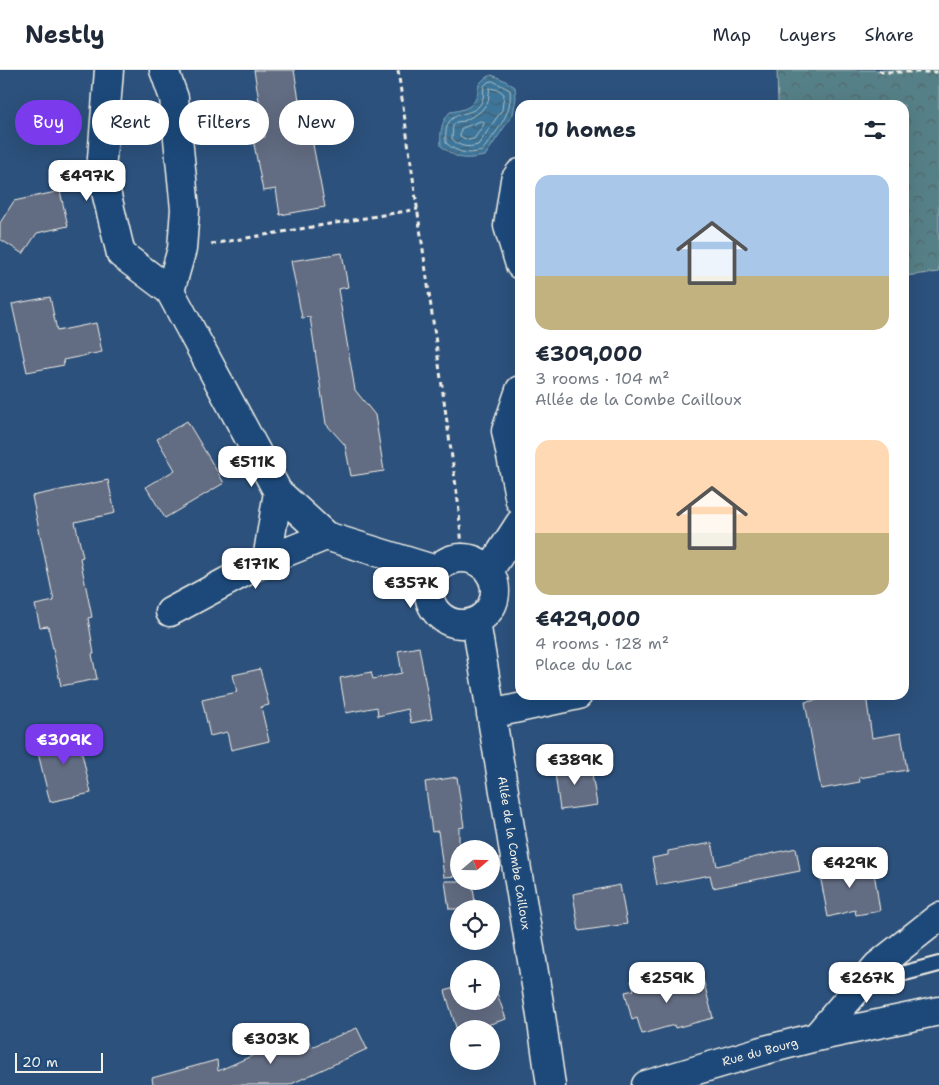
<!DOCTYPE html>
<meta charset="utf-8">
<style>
:root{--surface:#fff;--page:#f2f2f3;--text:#1f2937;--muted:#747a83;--line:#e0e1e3;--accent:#7c3aed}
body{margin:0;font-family:"Shantell Sans",sans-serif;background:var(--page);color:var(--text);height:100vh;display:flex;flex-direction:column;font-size:19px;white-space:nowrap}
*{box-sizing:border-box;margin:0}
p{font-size:16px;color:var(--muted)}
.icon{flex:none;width:28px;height:28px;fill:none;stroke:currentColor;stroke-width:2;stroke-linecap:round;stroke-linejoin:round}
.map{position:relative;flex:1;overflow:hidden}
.panel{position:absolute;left:515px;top:30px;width:394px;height:600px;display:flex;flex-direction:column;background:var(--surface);border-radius:15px;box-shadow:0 5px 20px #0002}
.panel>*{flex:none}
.hud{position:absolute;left:15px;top:30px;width:425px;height:45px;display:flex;gap:10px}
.needle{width:32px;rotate:70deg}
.controls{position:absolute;left:450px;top:770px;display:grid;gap:10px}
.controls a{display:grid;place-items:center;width:50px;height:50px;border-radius:50%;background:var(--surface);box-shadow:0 5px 20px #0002;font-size:25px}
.scale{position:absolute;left:15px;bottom:12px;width:88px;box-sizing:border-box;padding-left:5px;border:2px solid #f4f1e8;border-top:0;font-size:14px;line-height:18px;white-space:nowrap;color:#f4f1e8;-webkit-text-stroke:4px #1f4a7a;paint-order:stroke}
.price{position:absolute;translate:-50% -42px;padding:0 11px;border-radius:10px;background:#fff;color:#222;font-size:16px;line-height:32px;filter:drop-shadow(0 1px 2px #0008)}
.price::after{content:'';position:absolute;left:50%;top:30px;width:15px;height:11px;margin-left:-8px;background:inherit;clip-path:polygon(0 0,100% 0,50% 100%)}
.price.current{background:var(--accent);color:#fff}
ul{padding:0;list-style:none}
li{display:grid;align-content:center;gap:10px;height:265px;padding:0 20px}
li span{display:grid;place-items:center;height:155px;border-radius:15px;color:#555}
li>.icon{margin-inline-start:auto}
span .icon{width:90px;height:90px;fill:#fffc;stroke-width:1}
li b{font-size:21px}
h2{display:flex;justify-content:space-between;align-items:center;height:60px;padding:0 20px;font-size:21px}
.pill{padding:0 18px;border-radius:22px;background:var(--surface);box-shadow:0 5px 20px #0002;font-size:18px;line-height:45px}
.pill.current{background:var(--accent);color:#fff}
header{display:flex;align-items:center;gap:30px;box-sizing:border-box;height:70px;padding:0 25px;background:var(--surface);border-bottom:1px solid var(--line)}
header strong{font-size:24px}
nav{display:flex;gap:28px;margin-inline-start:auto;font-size:18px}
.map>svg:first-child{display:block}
</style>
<header>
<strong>Nestly</strong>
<nav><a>Map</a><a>Layers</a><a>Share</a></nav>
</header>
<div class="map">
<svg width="939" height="1015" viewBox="0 0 939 1015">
<defs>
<pattern id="forest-crowns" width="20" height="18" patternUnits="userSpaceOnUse" patternTransform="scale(1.25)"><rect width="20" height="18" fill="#568087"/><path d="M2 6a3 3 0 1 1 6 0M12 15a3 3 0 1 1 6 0" fill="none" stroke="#50676a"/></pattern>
<pattern id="water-waves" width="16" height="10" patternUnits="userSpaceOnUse" patternTransform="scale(1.25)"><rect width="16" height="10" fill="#3e769a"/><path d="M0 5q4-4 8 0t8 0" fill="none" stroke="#445f70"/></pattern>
</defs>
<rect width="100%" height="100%" fill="#2c517c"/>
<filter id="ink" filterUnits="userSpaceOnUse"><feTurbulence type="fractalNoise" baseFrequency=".02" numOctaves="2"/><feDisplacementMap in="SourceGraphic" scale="10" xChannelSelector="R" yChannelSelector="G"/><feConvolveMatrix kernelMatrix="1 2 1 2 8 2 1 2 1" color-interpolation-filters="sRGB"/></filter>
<g filter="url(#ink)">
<path fill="url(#forest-crowns)" stroke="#a5b8b8" d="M777,0H939V202L904,206V35H778Z"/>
<path fill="url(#water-waves)" stroke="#87a7b9" d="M492,5L504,10L515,17L516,28L513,44L485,86C462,90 459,90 441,76C440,62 441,52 450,42C471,39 477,34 479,14L485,8Z"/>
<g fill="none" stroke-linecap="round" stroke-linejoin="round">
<path stroke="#abc0c9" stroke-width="1" d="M493,11L510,20C513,44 495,63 482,81C467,85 458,83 446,73C442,31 476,54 483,28C484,24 483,20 484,16L488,12Z
M490,18L499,20L504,24L502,40L478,75C467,78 460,77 452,69L453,55L456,52L464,51L480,42L488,32Z
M481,51L484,52V54L474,69L467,70L460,66L461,59Z"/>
</g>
<path fill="#626c82" stroke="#f4f1e8" d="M254,0H294L304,60L310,59L325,137L280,145L276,119L263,121L253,69L265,67Z
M60,121L68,156L37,163L23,184L0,169V153L14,131Z
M342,183L348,217L338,219L355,320L375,345L384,401L351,406L345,375L326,354L310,247L302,248L291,191Z
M50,227L57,261L96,253L102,282L63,290L64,295L27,302L12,234Z
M187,351L224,413L165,448L146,417L175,400L157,369Z
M108,410L115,443L75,452L83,487L80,488L92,547L88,548L94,584H92L97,609L61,616L48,556L40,557L35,535L54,531L32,426Z
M419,577L432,649L411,653L408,639L378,646L377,637L346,643L340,608L371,602L373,609L402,603L398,581Z
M260,599L269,635L261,637L269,671L231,680L227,662L210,666L202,630L237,622L233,605Z
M848,625H866L872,668L901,663L907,700L859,708L860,712L821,719L805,632Z
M76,657L91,723L50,732L38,683L46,681L42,666Z
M590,691L597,735L560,740L554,696Z
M457,707L464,757L459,758V806L444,807L438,761L432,762L425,712Z
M712,773L717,796L796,778L800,801L713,818L710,805L657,815L652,788L668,785V781Z
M872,789L880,841L856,845L855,840L828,847L819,800Z
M445,811H472L476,839H449Z
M620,815L627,854L579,861L573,824Z
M661,904L665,919L703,909L713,948L675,958L674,955L642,964L637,948L632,950L625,922L634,920L631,911Z
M491,906L506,949L475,959H459L458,964L445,921L459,916V931H491Z
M357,958L367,979L289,1015H153L152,1008L217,990L218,1001L267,979L271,985L308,969L311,977Z"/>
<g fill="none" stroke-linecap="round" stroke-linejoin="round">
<defs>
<path id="lane" d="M867,913L939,894"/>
<path id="street" d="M109,0L101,101L121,184L170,221L278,422L326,466L436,500
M164,0L174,28L185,139L182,179L170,221
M520,103L515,110L508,156L520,195
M520,320L506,361L520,431
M429 521a33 33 0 1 1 66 0a33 33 0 1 1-66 0Z
M267,490L278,422
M489,501L520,453
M170,542L267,490L326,466
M476,552L540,939L551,1015
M491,644L578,625
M816,967L877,896L939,847"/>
<path id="secondary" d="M646,1015L765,980L816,967L939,941"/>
</defs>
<use href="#lane" stroke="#f4f1e8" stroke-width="18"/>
<use href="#street" stroke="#f4f1e8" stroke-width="31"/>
<use href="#secondary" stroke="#f4f1e8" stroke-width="31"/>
<path stroke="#f4f1e8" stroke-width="3" stroke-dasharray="5 4" stroke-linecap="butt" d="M398,0L458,431L463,488
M879,0L882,2H939
M211,174L418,139"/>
<use href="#lane" stroke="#1f4a7a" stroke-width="14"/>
<use href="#street" stroke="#1f4a7a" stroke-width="28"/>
<use href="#secondary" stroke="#1f4a7a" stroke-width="28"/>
</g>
</g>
<g text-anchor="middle" stroke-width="5" stroke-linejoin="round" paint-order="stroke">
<g font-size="12" fill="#f4f1e8" stroke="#1f4a7a">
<text transform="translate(514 783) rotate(81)" y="4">Allée de la Combe Cailloux</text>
<text transform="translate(760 982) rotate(-15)" y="4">Rue du Bourg</text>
</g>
</g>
</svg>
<div class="controls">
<a><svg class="needle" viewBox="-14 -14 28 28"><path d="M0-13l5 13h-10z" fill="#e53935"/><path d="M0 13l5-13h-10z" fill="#747a83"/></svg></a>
<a><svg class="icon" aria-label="locate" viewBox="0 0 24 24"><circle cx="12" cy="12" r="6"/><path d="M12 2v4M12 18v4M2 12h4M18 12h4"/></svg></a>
<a>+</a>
<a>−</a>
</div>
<div class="scale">20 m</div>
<b class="price" style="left:87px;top:132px">€497K</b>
<b class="price" style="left:252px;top:418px">€511K</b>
<b class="price" style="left:256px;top:520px">€171K</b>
<b class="price" style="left:411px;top:539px">€357K</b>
<b class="price current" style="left:64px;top:696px">€309K</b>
<b class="price" style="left:575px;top:716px">€389K</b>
<b class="price" style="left:850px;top:819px">€429K</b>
<b class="price" style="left:667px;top:934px">€259K</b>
<b class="price" style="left:867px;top:934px">€267K</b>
<b class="price" style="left:271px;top:995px">€303K</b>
<div class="hud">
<a class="pill current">Buy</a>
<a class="pill">Rent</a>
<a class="pill">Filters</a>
<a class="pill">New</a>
</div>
<section class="panel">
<h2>10 homes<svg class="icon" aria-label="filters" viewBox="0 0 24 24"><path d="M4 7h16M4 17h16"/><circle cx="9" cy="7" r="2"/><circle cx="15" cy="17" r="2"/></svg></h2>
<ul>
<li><span style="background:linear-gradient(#a9c7e8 65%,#c2b280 0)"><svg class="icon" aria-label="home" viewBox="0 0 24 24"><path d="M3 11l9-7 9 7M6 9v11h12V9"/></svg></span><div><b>€309,000</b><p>3 rooms · 104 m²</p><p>Allée de la Combe Cailloux</p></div></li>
<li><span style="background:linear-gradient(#ffd9b3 60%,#c2b280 0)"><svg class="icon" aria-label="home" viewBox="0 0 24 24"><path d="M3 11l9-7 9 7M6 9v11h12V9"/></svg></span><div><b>€429,000</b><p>4 rooms · 128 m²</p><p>Place du Lac</p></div></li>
</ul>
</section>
</div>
